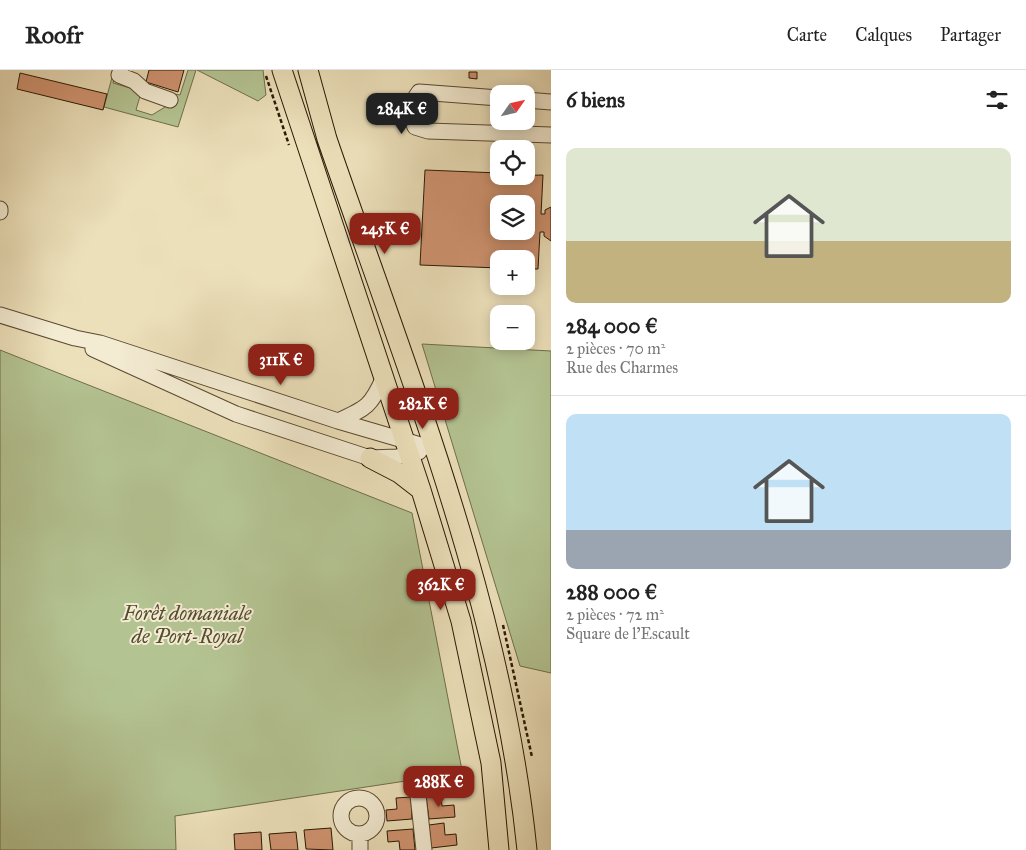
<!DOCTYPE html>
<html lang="fr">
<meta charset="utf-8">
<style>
:root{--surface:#fff;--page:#f2f2f2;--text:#222;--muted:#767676;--line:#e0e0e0;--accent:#8f2418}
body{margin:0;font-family:"IM FELL Great Primer",serif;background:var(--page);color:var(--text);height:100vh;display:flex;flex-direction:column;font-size:19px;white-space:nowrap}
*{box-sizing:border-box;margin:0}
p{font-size:16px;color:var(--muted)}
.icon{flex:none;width:28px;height:28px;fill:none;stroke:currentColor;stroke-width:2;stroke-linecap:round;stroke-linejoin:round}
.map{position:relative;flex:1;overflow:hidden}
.details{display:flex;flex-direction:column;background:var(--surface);width:475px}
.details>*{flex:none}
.needle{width:32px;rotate:56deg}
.fabs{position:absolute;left:490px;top:15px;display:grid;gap:10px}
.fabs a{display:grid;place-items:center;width:45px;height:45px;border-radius:10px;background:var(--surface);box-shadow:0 2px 12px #0003;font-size:25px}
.price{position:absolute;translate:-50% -42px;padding:0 11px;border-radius:10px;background:var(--accent);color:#fff;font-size:16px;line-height:32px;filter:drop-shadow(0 1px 2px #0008)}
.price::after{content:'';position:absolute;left:50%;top:30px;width:15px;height:11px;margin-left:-8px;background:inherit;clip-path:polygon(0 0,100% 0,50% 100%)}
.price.on{background:#222;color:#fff}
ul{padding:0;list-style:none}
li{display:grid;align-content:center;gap:10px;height:265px;padding:0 15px}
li+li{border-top:1px solid var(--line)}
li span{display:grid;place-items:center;height:155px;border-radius:10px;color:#555}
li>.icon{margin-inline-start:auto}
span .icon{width:90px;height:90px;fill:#fffc;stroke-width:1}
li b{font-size:21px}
h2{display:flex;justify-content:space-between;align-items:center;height:60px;padding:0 15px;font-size:21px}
header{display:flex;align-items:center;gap:30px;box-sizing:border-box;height:70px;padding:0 25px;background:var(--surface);border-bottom:1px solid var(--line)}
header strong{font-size:24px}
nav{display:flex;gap:28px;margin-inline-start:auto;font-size:18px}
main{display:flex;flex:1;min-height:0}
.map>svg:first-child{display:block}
</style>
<header>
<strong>Roofr</strong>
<nav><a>Carte</a><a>Calques</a><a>Partager</a></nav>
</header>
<main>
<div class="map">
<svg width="551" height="780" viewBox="0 0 551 780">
<rect width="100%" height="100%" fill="#ece0ba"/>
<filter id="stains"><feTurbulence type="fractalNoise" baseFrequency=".004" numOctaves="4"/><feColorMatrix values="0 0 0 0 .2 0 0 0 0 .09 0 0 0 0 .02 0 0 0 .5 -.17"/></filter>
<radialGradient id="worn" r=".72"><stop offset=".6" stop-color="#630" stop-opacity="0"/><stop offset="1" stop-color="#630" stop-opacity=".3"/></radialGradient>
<path fill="#b4c392" stroke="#6f6e4a" d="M114,0H117L113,13L137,20L140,26L136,40L152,45L170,34L175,24L180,25L188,0H196L178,57L104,37Z
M197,0H263L266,25L258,31Z
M422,274L551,281V603L520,596Z
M0,280L412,443L467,726L432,707L175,746L176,780H0Z"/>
<path fill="#d09471" stroke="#2a1803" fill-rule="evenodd" d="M149,0H184L178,22L146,12Z
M469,2H477V9L469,8Z
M20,3L107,24L103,40L17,19Z
M425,100L499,103V106L543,105L541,144H545V140L551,137V171L544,166V162H540L538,199H526V189H499V198L420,195ZM499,134H526V161H499Z
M441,725L442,736L454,735L455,747L429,749L426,726Z
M411,727L412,749L387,751L386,740L397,739L396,728Z
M444,753L445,765L456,764L457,775L431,778L429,755Z
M331,758L333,780L306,779L304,760Z
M413,759L415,780H400L399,771L388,772L387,761Z
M261,762L262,780H235L234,764Z
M296,762L298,780H271L269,764Z"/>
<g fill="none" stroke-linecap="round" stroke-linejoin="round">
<defs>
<path id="minor" d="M121,0L119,5L134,11L145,21L170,30
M499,28L419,22C410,34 409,43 415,57L428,61L551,65
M526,30L551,32
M0,139V142
M0,245L75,268L100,273L338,351L434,379
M93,279L236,344L370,388L397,387L419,382
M338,351C367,338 371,336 384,307
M418,725L424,780
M341 746a18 18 0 1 1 36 0a18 18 0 1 1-36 0Z
M360,765V780"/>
<path id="major" d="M282,0L421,420L461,551L491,693L499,780
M308,0L327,69C407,302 502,533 527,780
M370,388L399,403L421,420"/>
</defs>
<use href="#minor" stroke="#5a4a31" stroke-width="17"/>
<use href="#major" stroke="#2a1803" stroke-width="21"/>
<path stroke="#2a1803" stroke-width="2.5" stroke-dasharray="4 2.5" stroke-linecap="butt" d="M266,6L289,75
M503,555L532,687"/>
<use href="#minor" stroke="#f3ebd2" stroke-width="15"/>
<use href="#major" stroke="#ece0ba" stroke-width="19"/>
</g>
<g text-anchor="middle" stroke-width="4" stroke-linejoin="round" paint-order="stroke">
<g font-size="20" font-style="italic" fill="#534b2e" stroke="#f3ebd2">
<text x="187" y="550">Forêt domaniale<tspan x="187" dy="23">de Port-Royal</tspan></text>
</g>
</g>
<rect width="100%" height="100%" filter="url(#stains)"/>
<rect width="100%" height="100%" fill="url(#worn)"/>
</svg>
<div class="fabs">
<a><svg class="needle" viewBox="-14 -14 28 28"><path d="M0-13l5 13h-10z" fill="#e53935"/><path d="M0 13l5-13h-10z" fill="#767676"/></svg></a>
<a><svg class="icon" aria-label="locate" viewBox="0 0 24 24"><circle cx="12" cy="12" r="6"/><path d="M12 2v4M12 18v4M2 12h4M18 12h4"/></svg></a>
<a><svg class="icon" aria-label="layers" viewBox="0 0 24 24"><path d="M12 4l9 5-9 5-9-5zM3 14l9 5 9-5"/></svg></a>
<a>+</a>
<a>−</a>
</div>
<b class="price on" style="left:402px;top:65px">284K €</b>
<b class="price" style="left:385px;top:185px">245K €</b>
<b class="price" style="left:281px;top:316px">311K €</b>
<b class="price" style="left:423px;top:360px">282K €</b>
<b class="price" style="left:441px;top:541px">362K €</b>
<b class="price" style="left:439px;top:738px">288K €</b>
</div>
<section class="details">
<h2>6 biens<svg class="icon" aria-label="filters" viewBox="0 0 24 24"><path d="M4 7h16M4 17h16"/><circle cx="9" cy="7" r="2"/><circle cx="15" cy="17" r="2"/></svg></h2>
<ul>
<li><span style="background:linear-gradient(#dfe7d0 60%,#c2b280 0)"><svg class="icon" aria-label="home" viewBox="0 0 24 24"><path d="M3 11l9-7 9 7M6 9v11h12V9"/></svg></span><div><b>284 000 €</b><p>2 pièces · 70 m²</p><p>Rue des Charmes</p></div></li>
<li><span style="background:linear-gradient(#bfe0f5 75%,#9aa5b1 0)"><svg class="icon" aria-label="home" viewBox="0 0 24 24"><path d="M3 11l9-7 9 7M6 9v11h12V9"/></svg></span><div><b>288 000 €</b><p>2 pièces · 72 m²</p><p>Square de l'Escault</p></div></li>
</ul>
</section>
</main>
